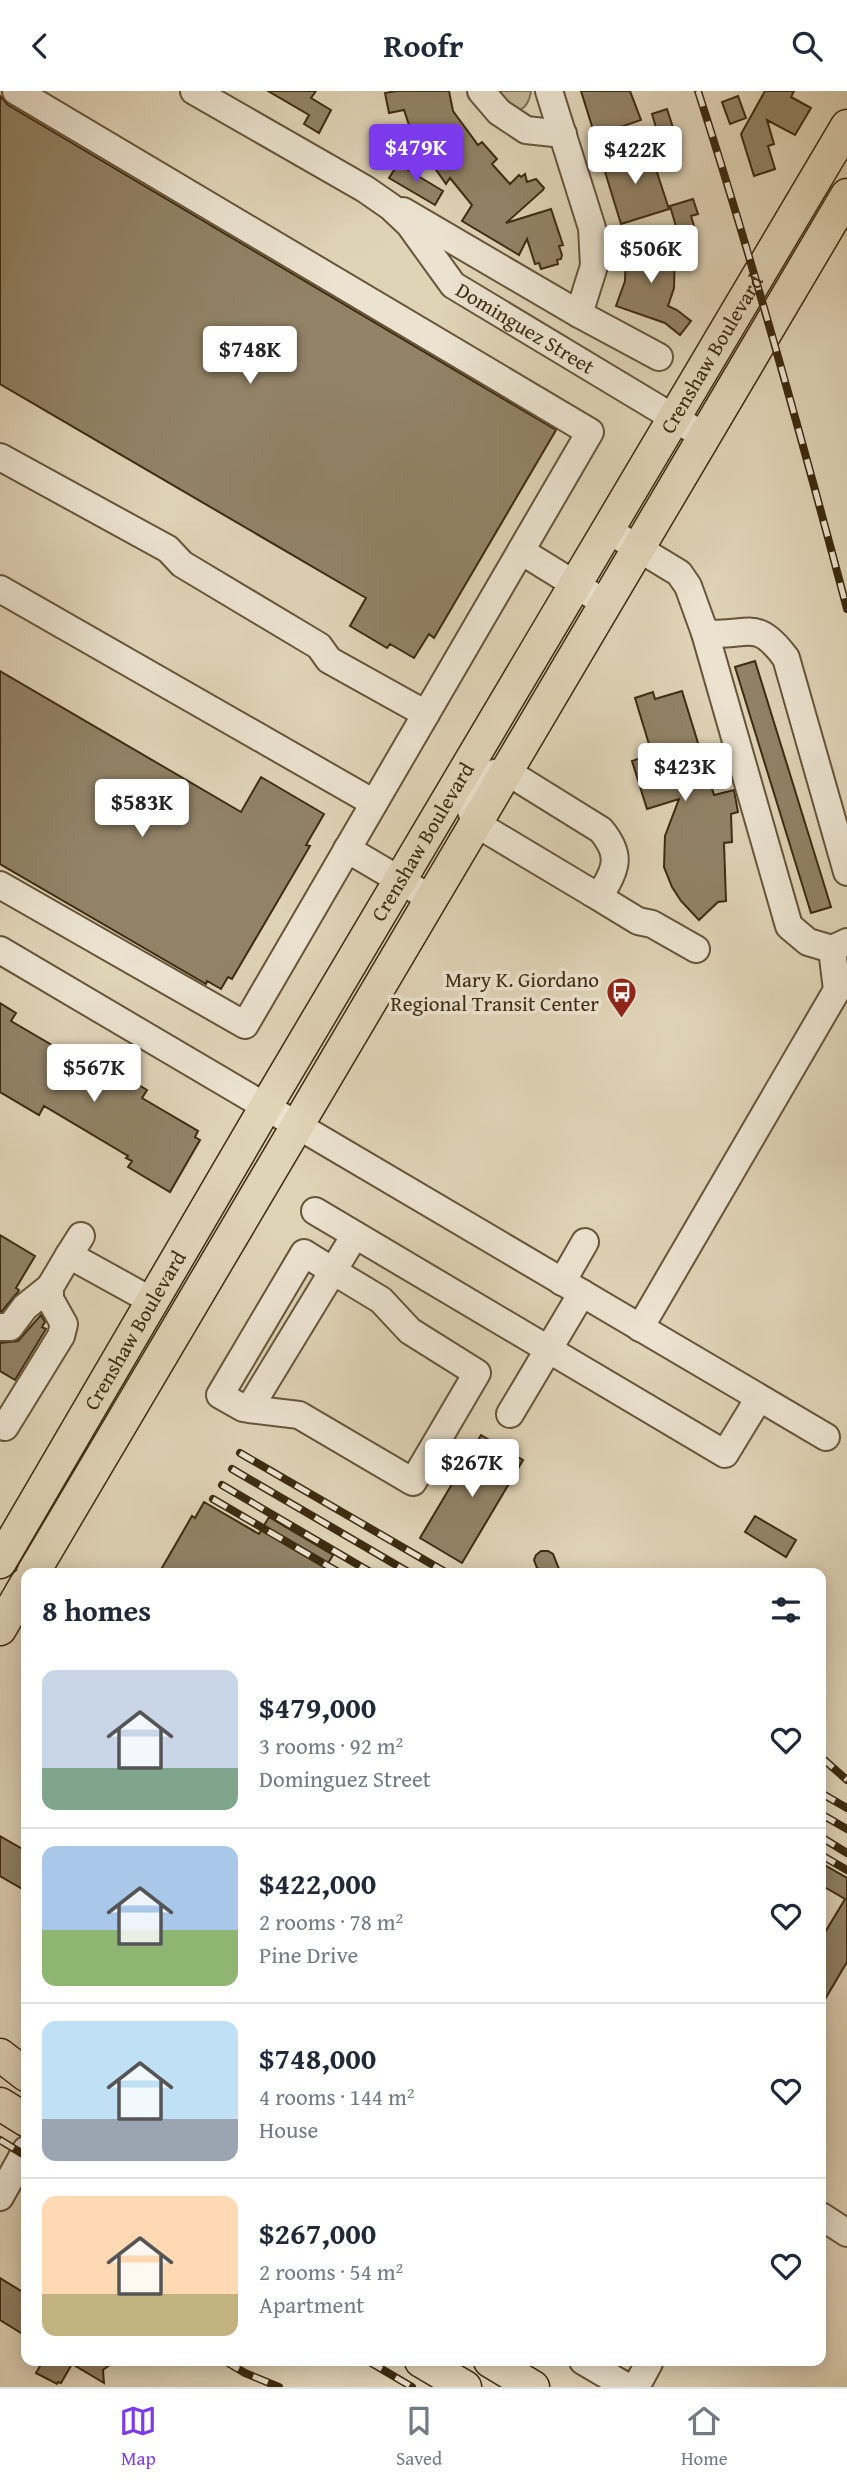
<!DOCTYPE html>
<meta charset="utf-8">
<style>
:root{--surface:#fff;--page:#f2f2f3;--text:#1f2937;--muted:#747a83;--line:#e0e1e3;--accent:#7c3aed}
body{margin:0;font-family:"Gentium Book Plus",serif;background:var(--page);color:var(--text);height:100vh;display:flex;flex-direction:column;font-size:26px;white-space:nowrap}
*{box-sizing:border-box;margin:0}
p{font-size:23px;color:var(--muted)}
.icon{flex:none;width:38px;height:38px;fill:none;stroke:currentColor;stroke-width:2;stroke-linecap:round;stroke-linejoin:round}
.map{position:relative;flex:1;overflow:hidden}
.drawer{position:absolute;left:21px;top:1477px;width:805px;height:798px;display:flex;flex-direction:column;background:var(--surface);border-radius:14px;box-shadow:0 4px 18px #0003}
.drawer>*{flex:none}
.price{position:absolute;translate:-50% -60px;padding:0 16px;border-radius:7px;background:#fff;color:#222;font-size:23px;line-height:46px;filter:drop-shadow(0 2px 4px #0008)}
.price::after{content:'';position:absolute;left:50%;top:42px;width:21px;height:16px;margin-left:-10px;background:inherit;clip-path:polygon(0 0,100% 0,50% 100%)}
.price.active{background:var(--accent);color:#fff}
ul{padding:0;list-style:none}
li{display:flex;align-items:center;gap:21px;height:175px;padding:0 21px}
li+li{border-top:2px solid var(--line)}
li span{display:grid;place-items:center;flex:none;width:196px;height:140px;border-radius:14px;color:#555}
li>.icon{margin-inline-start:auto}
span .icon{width:84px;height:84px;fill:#fffc;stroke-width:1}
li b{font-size:30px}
h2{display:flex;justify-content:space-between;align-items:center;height:84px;padding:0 21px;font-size:30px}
header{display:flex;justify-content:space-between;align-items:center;height:91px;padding:0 21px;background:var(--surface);font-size:32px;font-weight:600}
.dock{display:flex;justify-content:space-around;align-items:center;height:98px;border-top:2px solid var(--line);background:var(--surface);font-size:19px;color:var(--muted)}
.dock a{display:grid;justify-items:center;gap:4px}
.dock .active{color:var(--accent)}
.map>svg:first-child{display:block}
</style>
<header><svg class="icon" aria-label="back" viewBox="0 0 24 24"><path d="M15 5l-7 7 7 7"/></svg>Roofr<svg class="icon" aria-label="search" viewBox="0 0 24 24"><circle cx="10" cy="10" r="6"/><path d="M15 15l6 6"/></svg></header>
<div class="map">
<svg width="847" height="2296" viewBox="0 0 847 2296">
<rect width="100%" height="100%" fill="#e0d4b7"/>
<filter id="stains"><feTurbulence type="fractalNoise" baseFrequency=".00286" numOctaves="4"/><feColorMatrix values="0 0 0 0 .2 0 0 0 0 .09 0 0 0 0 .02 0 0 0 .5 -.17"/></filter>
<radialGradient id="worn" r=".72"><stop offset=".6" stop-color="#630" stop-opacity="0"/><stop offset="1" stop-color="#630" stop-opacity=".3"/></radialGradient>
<path fill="#c4b79b" stroke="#817156" stroke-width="2" d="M496,0H530L531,1C524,32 508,15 496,0Z"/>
<path fill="#928367" stroke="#3e2b10" stroke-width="2" d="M268,0H316L311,7L331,19L319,42L304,33L309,24Z
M397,0H449L453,20L478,54L482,51L497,68L492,73L510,93L519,84L521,86L525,83L527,91L536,88L544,97L543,99L506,132L551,118L563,154L559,155L562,164L561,168L557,169L558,173L541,178L539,172L535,173L527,148L519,164L462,130L472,114L450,87L446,93L416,50L418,48L410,37L404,19L389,22L385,2Z
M581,0H630L641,29L595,45Z
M765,0H794L791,6L811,17L795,44L767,29L774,53L768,55L775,78L754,85L741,43Z
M0,5L8,14L556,339L434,547L429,543L414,567L390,553L387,557L350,535L366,507L0,293Z
M738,5L746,27L730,33L722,11Z
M667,18L678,52L662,57L652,23Z
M649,57L669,118L621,133L602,71Z
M398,73L443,100L435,114L389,87Z
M693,108L698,123L691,125L697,144L680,149L670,115Z
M626,155L675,156L674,197L668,215L677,219L691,230L680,244L665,232L616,215L625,190Z
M755,570L831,816L811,822L735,576Z
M0,580L241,721L261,686L324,723L306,754L310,755L232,888L228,886L221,898L207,890L206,893L0,773Z
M682,600L714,704L734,699L738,721L731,723L732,751L724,752L726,810L718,811L699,829L681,810L672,796L664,776L665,745L679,708L647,718L632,670L652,663L635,607L653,601L655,608Z
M0,912L16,922L11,930L67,963L64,969L91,985L96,977L102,980L105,974L147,999L142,1007L198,1040L195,1046L200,1049L170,1101L128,1076L132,1070L126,1067L128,1065L44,1015L39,1024L0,1001Z
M0,1144L35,1165L16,1197L19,1199L18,1201L2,1220H0Z
M41,1224L45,1231L42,1236L46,1238L15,1289L0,1280V1252L18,1250Z
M481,1344L523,1369L462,1472L420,1447Z
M204,1411L259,1443L269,1426L333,1464L322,1482H159L192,1425L195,1427Z
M755,1425L796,1449L786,1466L745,1441Z
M541,1460H548L553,1463L559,1478L544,1480L537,1477L534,1469L536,1464Z
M0,1745L26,1760V1800L0,1785Z
M821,1772L847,1787V1871L821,1915V1848L845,1808L821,1794Z
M0,2187L26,2203V2245L0,2229Z
M43,2270H115L103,2279L104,2292L72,2273L61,2292L58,2291L57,2293L36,2282Z"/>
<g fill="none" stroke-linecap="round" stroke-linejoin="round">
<defs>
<g id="minor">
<path id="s1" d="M194,0L365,98L391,116L409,133L453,194L704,345"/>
<path d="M481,0L499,21L526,39L563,43"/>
<path d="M549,0L592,137L594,175L579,223"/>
<path d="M403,120L579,223L659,266"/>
<path d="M0,366L168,458L182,473L319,555L329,569L426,623"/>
<path d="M608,439L679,482L688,495L705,542L789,835L808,851L832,858L847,851"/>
<path d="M521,460L605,512"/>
<path d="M0,498L374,712"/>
<path d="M705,542C748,547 755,525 786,567L847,781"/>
<path d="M506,680L601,739C620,762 618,775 603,799L592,802L475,732L461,688Z"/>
<path d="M347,758L430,807"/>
<path d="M0,794L245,934L590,341L16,0"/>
<path d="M592,802L638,830L652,833L696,858"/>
<path d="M0,859L826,1346"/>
<path d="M315,1120L725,1363L759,1307"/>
<path d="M81,1145L69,1164L152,1210"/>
<path d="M562,1191L585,1151"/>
<path d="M0,1236H10L25,1216L50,1196"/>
<path d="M640,1237L837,899L832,858"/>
<path d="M249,1318L333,1180L381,1209L410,1240L477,1282L413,1391L299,1324L249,1318L243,1317L220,1304L304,1162L333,1180L355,1144"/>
<path d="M510,1323L582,1202"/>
<path d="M5,1336L61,1245L64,1233L50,1208V1196L69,1164"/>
<path d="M0,2106L26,2059"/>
<path d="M821,2125L847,2142"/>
<path d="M583,2270L627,2296"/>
<path d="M636,2296L649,2272"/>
</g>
<g id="major">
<path id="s2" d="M0,1471L265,1017L847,35"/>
<path d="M33,1482L847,104"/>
<path d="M0,1538L26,1493"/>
<path d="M0,1964L26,1984"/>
<path d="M0,2013L26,2029"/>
<path d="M421,2270L465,2296"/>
<path d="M490,2270L533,2296"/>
</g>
</defs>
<use href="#minor" stroke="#66553a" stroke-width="30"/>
<use href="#major" stroke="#3e2b10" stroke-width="35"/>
<use href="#minor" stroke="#ebe3d0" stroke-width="26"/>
<use href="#major" stroke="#e0d4b7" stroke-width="32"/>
<defs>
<path id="rail" d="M698,0C753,171 801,344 847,518
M240,1362L447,1482
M232,1378L410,1482
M222,1394L372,1482
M213,1408L340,1482
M821,1666L847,1689
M821,1702L847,1717
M821,1723L847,1738
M821,1746L847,1762
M821,1764L847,1779
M0,2049L26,2065
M225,2270L245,2282L279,2296
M368,2270L412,2296"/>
</defs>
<use href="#rail" stroke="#3e2b10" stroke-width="8"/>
<use href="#rail" stroke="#ebe3d0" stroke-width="5" stroke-dasharray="16" stroke-linecap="butt"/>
</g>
<defs>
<symbol id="bus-pin" viewBox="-11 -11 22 30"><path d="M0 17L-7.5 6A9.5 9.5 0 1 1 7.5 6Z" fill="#8f2418" stroke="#ebe3d0"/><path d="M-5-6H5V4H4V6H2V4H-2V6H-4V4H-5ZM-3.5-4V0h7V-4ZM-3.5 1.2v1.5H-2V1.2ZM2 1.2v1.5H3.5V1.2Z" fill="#fff"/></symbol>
</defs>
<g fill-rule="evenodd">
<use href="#bus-pin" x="604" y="884" width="35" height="47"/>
</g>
<g text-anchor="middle" stroke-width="7" stroke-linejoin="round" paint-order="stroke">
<g font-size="21" fill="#3e2b10" stroke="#ebe3d0">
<text dy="7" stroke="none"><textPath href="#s1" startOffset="413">Dominguez Street</textPath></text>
<text dy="7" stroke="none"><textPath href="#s2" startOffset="1402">Crenshaw Boulevard</textPath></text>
<text dy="7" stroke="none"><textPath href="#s2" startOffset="835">Crenshaw Boulevard</textPath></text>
<text dy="7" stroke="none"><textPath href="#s2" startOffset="268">Crenshaw Boulevard</textPath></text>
</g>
<g font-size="21" fill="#3e2b10" stroke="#ebe3d0" text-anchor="end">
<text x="599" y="896">Mary K. Giordano<tspan x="599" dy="24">Regional Transit Center</tspan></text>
</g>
</g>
<rect width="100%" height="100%" filter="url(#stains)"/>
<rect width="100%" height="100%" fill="url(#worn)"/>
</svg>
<b class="price active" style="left:416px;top:93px">$479K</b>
<b class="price" style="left:635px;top:95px">$422K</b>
<b class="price" style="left:651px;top:194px">$506K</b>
<b class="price" style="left:250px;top:295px">$748K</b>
<b class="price" style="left:685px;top:712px">$423K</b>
<b class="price" style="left:142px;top:748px">$583K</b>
<b class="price" style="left:94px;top:1013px">$567K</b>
<b class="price" style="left:472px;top:1408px">$267K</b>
<section class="drawer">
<h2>8 homes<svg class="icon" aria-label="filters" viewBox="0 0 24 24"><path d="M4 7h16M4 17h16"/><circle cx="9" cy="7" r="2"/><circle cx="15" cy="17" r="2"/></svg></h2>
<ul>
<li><span style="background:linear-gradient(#c9d6e8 70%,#7fa58c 0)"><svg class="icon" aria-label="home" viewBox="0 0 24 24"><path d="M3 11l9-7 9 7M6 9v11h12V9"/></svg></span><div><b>$479,000</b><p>3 rooms · 92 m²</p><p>Dominguez Street</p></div><svg class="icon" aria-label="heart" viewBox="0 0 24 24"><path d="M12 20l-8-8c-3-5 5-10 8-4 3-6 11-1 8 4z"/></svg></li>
<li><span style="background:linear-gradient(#a9c7e8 60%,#8fb573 0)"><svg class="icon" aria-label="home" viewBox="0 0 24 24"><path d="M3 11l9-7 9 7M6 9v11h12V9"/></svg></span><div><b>$422,000</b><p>2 rooms · 78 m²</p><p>Pine Drive</p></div><svg class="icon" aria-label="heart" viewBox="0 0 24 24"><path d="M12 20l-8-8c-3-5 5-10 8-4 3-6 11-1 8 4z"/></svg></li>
<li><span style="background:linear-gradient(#bfe0f5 70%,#9aa5b1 0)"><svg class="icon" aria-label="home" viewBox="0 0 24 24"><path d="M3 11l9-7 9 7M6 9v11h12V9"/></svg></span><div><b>$748,000</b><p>4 rooms · 144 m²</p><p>House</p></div><svg class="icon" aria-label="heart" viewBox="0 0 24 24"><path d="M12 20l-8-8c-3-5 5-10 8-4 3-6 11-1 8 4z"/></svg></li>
<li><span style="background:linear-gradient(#ffd9b3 70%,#c2b280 0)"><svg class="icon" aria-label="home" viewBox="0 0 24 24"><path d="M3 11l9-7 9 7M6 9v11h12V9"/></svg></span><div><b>$267,000</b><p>2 rooms · 54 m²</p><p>Apartment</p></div><svg class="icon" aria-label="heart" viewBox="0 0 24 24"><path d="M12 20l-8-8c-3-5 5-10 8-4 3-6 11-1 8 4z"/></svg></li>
</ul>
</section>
</div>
<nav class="dock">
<a class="active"><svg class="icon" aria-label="map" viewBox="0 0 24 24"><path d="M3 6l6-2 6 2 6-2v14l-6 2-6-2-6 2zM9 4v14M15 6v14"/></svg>Map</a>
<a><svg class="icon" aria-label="saved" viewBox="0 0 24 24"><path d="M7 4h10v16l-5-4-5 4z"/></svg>Saved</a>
<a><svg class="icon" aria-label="home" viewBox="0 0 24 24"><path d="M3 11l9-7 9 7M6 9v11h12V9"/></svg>Home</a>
</nav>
